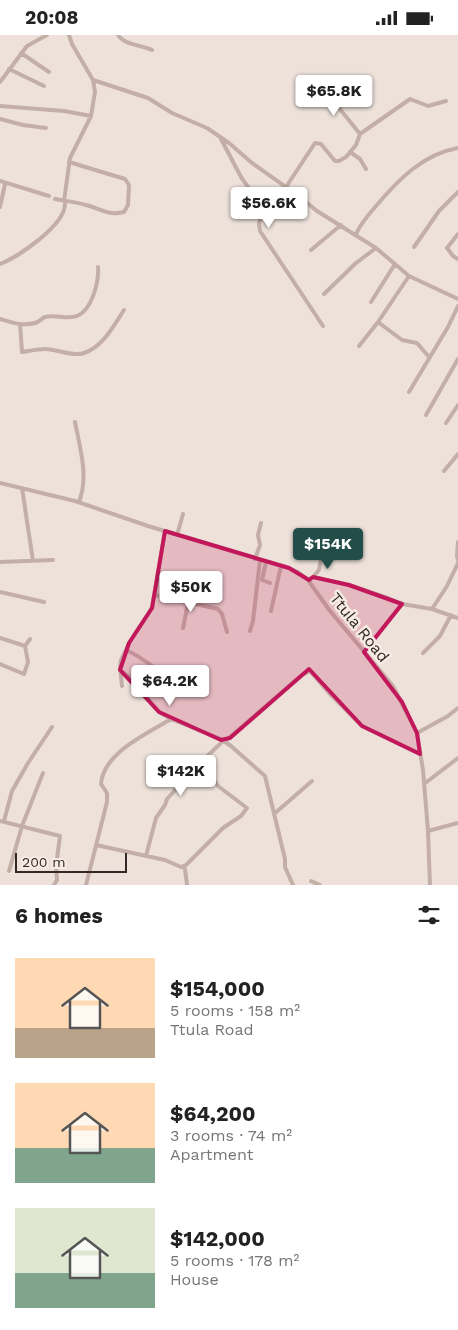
<!DOCTYPE html>
<meta charset="utf-8">
<style>
:root{--surface:#fff;--page:#f6f6f6;--text:#222;--muted:#767676;--accent:#224d48}
body{margin:0;font-family:"Work Sans",sans-serif;background:var(--page);color:var(--text);height:100vh;display:flex;flex-direction:column;font-size:19px;white-space:nowrap}
*{box-sizing:border-box;margin:0}
p{font-size:16px;color:var(--muted)}
.icon{flex:none;width:28px;height:28px;fill:none;stroke:currentColor;stroke-width:2;stroke-linecap:round;stroke-linejoin:round}
.map{position:relative;height:850px;overflow:hidden}
.panel{display:flex;flex-direction:column;background:var(--surface);flex:1}
.panel>*{flex:none}
.scale{position:absolute;left:15px;bottom:12px;width:112px;box-sizing:border-box;padding-left:5px;border:2px solid #312827;border-top:0;font-size:14px;line-height:18px;white-space:nowrap;color:#312827;-webkit-text-stroke:4px #f6ebe5;paint-order:stroke}
.price{position:absolute;translate:-50% -42px;padding:0 11px;border-radius:5px;background:#fff;color:#222;font-size:16px;line-height:32px;filter:drop-shadow(0 1px 2px #0008)}
.price::after{content:'';position:absolute;left:50%;top:30px;width:15px;height:11px;margin-left:-8px;background:inherit;clip-path:polygon(0 0,100% 0,50% 100%)}
.price.on{background:var(--accent);color:#fff}
ul{padding:0;list-style:none}
li{display:flex;align-items:center;gap:15px;height:125px;padding:0 15px}
li span{display:grid;place-items:center;flex:none;width:140px;height:100px;border-radius:0px;color:#555}
li>.icon{margin-inline-start:auto}
span .icon{width:60px;height:60px;fill:#fffc;stroke-width:1}
li b{font-size:21px}
h2{display:flex;justify-content:space-between;align-items:center;height:60px;padding:0 15px;font-size:21px}
.status{display:flex;justify-content:space-between;align-items:center;height:35px;padding:0 25px;background:var(--surface);direction:ltr}
.status svg{height:14px;fill:currentColor}
.map>svg:first-child{display:block}
</style>
<div class="status"><b>20:08</b><svg viewBox="0 0 49 12"><path d="M0 12V9h3v3zM5 12V6h3v6zM10 12V3h3v9zM15 12V0h3v12zM26 1h20v11H26zM47 4h2v5h-2z"/></svg></div>
<div class="map">
<svg width="458" height="850" viewBox="0 0 458 850">
<rect width="100%" height="100%" fill="#ede1da"/>
<g fill="none" stroke-linecap="round" stroke-linejoin="round">
<path stroke="#c3afa8" stroke-width="4" d="M69,0L72,9L93,45L148,63L172,78L207,93L229,108L252,128L300,162L317,176L376,213L409,241L458,264
M118,0C124,10 142,10 152,15
M21,18L49,37
M9,34L44,51
M0,47L27,11L47,0
M323,53L360,99
M0,71L64,76L91,81
M0,84L23,90L46,93
M220,102L241,142L262,172L259,189L260,196L323,291
M350,117L360,124L366,134
M0,146L49,161
M286,152L315,108L321,109L335,126H339L346,122L356,110L360,99L410,64L428,71L446,66
M55,164C65,166 76,167 86,170C101,174 108,181 124,177L128,170L129,150L125,144L69,127
M64,166L70,123L91,81L95,57L93,45
M0,172L5,149
M356,199C361,188 368,180 376,171C398,145 423,119 458,113
M458,199L447,213L453,221L458,224
M414,212L439,176L458,157
M311,215L341,190
M0,229C18,222 66,190 65,168
M409,241L378,287L402,305L417,308L429,322
M324,259L356,228L376,213
M371,267L395,229
M0,284C12,288 23,291 35,288C39,287 42,283 45,282C55,279 68,285 77,281C92,275 99,247 98,232
M20,289L22,317C29,316 38,314 45,314C58,314 71,322 84,318C103,312 114,290 124,275
M359,311L378,287
M409,357L448,292L458,271
M426,380L458,324
M75,387C80,413 89,442 79,467
M446,388L458,370
M444,436L458,419
M0,448L75,466L148,491L289,533L298,537L308,545L330,576L393,651L417,698L423,735L428,796L430,850
M22,453L33,526
M177,500L183,479
M458,507L457,521L458,525
M255,524L260,510L258,500L261,488
M0,527L53,525
M266,527L262,545L270,548
M313,542L319,535L322,517
M308,545L313,542L349,550L388,563L402,569L432,574L458,583
M0,557L44,567
M155,560L218,574L222,579L227,597
M432,574L447,551L458,528
M271,576L281,531
M183,593L188,568
M250,596L253,586L260,525
M0,603L25,611L30,604
M126,615C149,625 167,645 190,656L194,655L207,641
M364,617L402,569
M423,618L440,601L451,580
M0,629L24,639L28,627L25,611
M120,635L131,643L159,677L171,684L221,704L231,711L265,741L285,824V832L293,850
M122,651L120,632L121,625L129,608L152,573L165,496
M417,698L448,681L458,673
M224,707L302,640L310,636L329,658L362,691L420,719
M424,749L458,723
M274,779L312,746
M0,786L60,801L56,831L57,845L54,850
M4,786L12,756L28,728L52,692
M428,796L458,788
M96,810L165,825L181,832L186,830L223,793L241,781L247,773L218,751L201,726
M146,821L156,783L165,770L167,764L197,731L222,707
M183,832L185,834L187,850
M9,836L22,791L43,738
M311,846L320,850
M86,850L107,767V758L101,749C103,718 147,699 171,684"/>
</g>
<path fill="#c2185b" fill-opacity="0.2" stroke="#c2185b" stroke-width="4" stroke-linejoin="round" d="M165,496L289,533L309,545L313,542L349,550L402,569L364,617L402,667L417,698L420,719L362,691L309,634L230,703L221,705L159,677L120,635L129,608L152,573Z"/>
<g text-anchor="middle" stroke-width="5" stroke-linejoin="round" paint-order="stroke">
<g font-size="16" fill="#312827" stroke="#f6ebe5">
<text transform="translate(360 592) rotate(51)" y="6">Ttula Road</text>
</g>
</g>
</svg>
<div class="scale">200 m</div>
<b class="price" style="left:334px;top:82px">$65.8K</b>
<b class="price" style="left:269px;top:194px">$56.6K</b>
<b class="price on" style="left:328px;top:535px">$154K</b>
<b class="price" style="left:191px;top:578px">$50K</b>
<b class="price" style="left:170px;top:672px">$64.2K</b>
<b class="price" style="left:181px;top:762px">$142K</b>
</div>
<section class="panel">
<h2>6 homes<svg class="icon" aria-label="filters" viewBox="0 0 24 24"><path d="M4 7h16M4 17h16"/><circle cx="9" cy="7" r="2"/><circle cx="15" cy="17" r="2"/></svg></h2>
<ul>
<li><span style="background:linear-gradient(#ffd9b3 70%,#b9a48a 0)"><svg class="icon" aria-label="home" viewBox="0 0 24 24"><path d="M3 11l9-7 9 7M6 9v11h12V9"/></svg></span><div><b>$154,000</b><p>5 rooms · 158 m²</p><p>Ttula Road</p></div></li>
<li><span style="background:linear-gradient(#ffd9b3 65%,#7fa58c 0)"><svg class="icon" aria-label="home" viewBox="0 0 24 24"><path d="M3 11l9-7 9 7M6 9v11h12V9"/></svg></span><div><b>$64,200</b><p>3 rooms · 74 m²</p><p>Apartment</p></div></li>
<li><span style="background:linear-gradient(#dfe7d0 65%,#7fa58c 0)"><svg class="icon" aria-label="home" viewBox="0 0 24 24"><path d="M3 11l9-7 9 7M6 9v11h12V9"/></svg></span><div><b>$142,000</b><p>5 rooms · 178 m²</p><p>House</p></div></li>
</ul>
</section>
